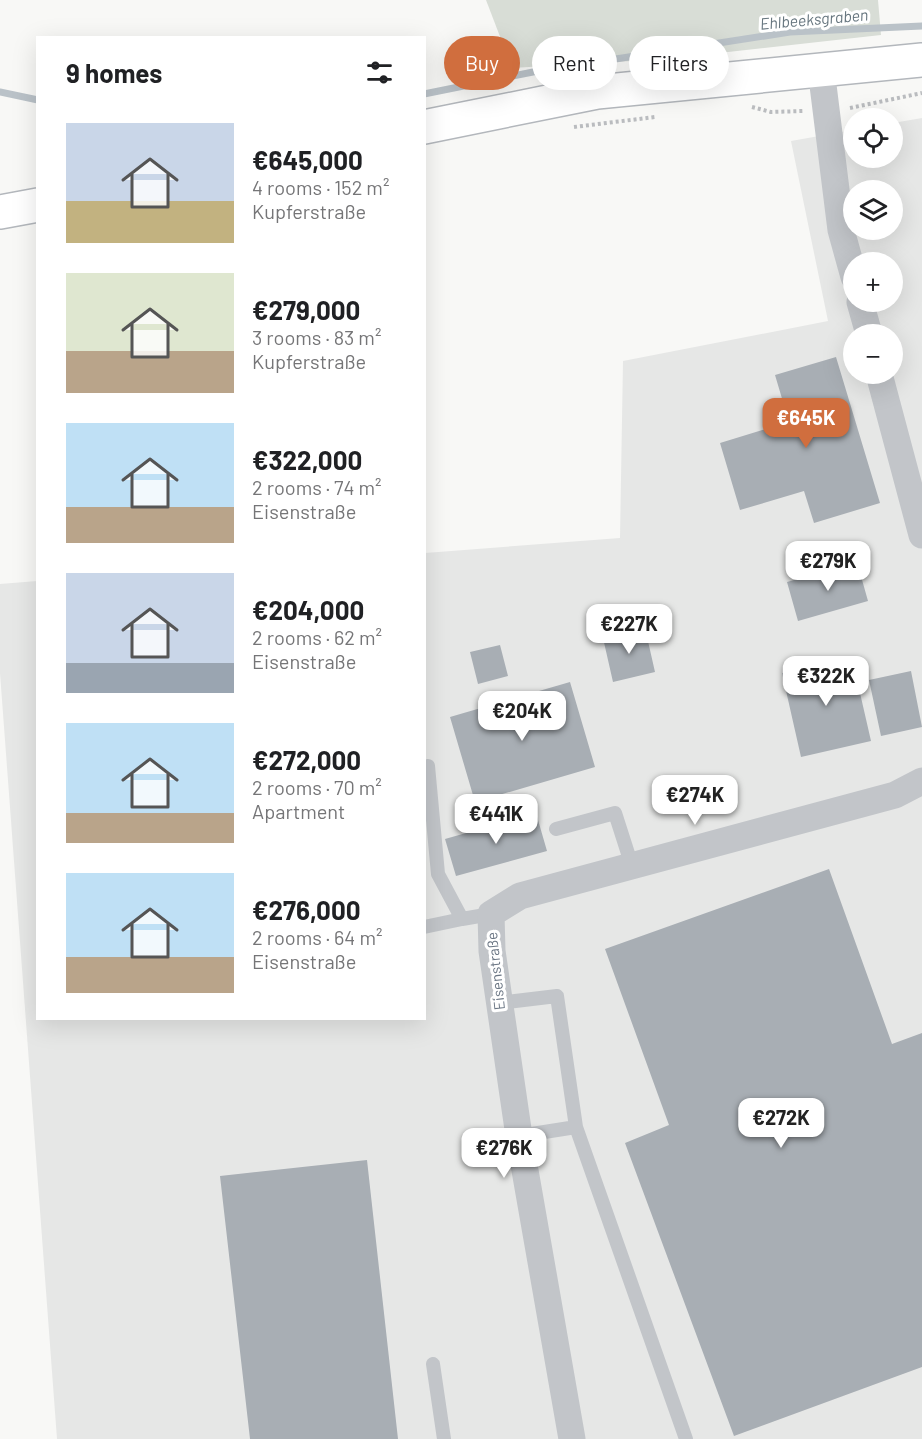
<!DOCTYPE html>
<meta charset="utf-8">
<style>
:root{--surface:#fff;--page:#f6f6f6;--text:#202124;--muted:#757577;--accent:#d06e3e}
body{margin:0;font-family:Barlow,sans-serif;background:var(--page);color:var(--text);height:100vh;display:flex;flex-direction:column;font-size:22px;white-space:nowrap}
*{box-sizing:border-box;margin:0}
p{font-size:20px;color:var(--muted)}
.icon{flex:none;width:33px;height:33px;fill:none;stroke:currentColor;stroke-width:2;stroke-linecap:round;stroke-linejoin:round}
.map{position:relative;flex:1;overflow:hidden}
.panel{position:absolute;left:36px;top:36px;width:390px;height:984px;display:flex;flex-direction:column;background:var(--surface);border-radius:0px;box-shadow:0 6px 24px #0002}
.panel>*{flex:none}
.top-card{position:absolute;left:444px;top:36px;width:387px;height:54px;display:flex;gap:12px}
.buttons{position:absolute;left:843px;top:108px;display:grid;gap:12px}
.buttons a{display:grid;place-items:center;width:60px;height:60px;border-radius:50%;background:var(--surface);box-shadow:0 6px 24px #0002;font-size:30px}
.price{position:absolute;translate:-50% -51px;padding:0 14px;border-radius:12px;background:#fff;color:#222;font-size:20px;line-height:39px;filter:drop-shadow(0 2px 3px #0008)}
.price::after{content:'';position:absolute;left:50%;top:36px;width:18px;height:14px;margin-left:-9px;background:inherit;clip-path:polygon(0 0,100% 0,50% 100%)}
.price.current{background:var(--accent);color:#fff}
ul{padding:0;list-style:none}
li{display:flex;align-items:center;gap:18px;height:150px;padding:0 30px}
li span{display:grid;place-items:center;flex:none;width:168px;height:120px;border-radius:0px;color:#555}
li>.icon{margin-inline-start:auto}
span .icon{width:72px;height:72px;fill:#fffc;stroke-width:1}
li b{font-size:26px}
h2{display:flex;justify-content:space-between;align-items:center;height:72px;padding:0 30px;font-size:26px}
.chip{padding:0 21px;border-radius:27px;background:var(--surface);box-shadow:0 6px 24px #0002;font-size:21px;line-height:54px}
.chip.current{background:var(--accent);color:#fff}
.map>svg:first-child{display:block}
</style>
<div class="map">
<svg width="922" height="1439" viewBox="0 0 922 1439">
<rect width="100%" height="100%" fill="#f8f8f6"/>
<path fill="#e6e7e6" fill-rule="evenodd" d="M922,118V1439H57L0,673V584L37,581L38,1018H424L425,553L620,538L623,361L828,321L791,141L853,130L854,158H892L893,123ZM854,190H892V230H854ZM854,262H892V302H854ZM854,334H892V374H854Z"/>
<path fill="#d8ddd6" d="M486,0H878L881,35L665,59L512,68Z"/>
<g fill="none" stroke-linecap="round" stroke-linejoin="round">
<path stroke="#bac2c8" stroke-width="7" d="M0,92L38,100
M424,94L538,71L790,32L922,26"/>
</g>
<path fill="#a8aeb4" d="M836,357L880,503L814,523L804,491L740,510L720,443L789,422L775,375Z
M857,562L868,601L798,621L787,582Z
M645,628L655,672L613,682L603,638Z
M500,645L508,676L478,684L470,652Z
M852,658L871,741L801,757L782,673Z
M911,671L922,727L881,736L869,680Z
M570,682L595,767L475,802L450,717Z
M536,813L547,851L456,876L445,839Z
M829,869L892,1044L922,1033V1367L734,1436L625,1143L669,1125L605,949Z
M367,1160L398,1439H250L220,1176Z"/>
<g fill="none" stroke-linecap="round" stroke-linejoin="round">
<defs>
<path id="secondary" d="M424,127L597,92L922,60
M0,212L38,205"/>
</defs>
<use href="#secondary" stroke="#b3b7bc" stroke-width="36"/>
<path stroke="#babcbf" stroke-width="4" stroke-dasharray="3 3" stroke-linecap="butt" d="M752,107L771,112L803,111
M850,108L922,93
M574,127L655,117"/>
<path stroke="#c2c5c9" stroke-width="14" d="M428,766L438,874L462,919L491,914
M556,829L615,813L632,866
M424,927L462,919
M499,1003L557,996L576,1127L686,1439
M519,1136L576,1127
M433,1364L444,1439"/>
<path stroke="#c2c5c9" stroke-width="27" d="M821,69L841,230L854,277
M860,302L869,334
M879,374L922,535
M572,1439L519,1136L492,951L491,914L520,896L895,795L922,781"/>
<use href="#secondary" stroke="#fff" stroke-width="33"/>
</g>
<g text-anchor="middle" stroke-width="6" stroke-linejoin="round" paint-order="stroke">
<g font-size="15" fill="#6b7684" stroke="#fff">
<text transform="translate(496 971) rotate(-96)" y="5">Eisenstraße</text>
</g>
<g font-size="16" font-style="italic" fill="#67767f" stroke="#fff">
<text transform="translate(814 19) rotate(-5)" y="6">Ehlbeeksgraben</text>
</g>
</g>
</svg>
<div class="buttons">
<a><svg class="icon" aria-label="locate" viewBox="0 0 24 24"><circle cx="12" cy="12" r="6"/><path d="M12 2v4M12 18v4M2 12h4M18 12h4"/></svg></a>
<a><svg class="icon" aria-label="layers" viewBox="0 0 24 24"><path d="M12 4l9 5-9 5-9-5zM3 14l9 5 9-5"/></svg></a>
<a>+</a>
<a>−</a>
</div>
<b class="price current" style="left:806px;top:449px">€645K</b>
<b class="price" style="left:828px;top:592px">€279K</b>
<b class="price" style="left:629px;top:655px">€227K</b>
<b class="price" style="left:826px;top:707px">€322K</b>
<b class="price" style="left:522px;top:742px">€204K</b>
<b class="price" style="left:695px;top:826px">€274K</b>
<b class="price" style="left:496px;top:845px">€441K</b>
<b class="price" style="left:781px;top:1149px">€272K</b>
<b class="price" style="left:504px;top:1179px">€276K</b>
<div class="top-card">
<a class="chip current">Buy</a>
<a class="chip">Rent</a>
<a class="chip">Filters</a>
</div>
<section class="panel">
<h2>9 homes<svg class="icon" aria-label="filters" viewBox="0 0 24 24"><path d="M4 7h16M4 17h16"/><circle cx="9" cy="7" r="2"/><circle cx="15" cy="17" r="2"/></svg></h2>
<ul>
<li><span style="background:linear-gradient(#c9d6e8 65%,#c2b280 0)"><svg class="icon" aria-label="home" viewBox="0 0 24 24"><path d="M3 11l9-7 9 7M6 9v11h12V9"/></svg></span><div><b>€645,000</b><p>4 rooms · 152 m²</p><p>Kupferstraße</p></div></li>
<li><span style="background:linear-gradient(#dfe7d0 65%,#b9a48a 0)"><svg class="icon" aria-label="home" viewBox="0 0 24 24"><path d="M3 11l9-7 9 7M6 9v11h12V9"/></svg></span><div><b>€279,000</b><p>3 rooms · 83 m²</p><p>Kupferstraße</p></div></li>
<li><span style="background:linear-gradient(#bfe0f5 70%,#b9a48a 0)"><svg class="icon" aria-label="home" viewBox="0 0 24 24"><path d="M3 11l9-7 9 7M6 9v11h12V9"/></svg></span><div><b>€322,000</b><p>2 rooms · 74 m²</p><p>Eisenstraße</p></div></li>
<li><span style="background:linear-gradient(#c9d6e8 75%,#9aa5b1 0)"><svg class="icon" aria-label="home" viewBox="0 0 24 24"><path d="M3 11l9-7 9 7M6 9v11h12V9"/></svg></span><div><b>€204,000</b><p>2 rooms · 62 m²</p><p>Eisenstraße</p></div></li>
<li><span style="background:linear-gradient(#bfe0f5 75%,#b9a48a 0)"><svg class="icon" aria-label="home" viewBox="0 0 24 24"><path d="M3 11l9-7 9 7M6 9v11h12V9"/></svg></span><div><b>€272,000</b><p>2 rooms · 70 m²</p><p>Apartment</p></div></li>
<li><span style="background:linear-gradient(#bfe0f5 70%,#b9a48a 0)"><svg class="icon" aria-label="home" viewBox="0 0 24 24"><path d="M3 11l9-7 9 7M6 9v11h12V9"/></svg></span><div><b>€276,000</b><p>2 rooms · 64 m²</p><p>Eisenstraße</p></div></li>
</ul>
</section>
</div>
